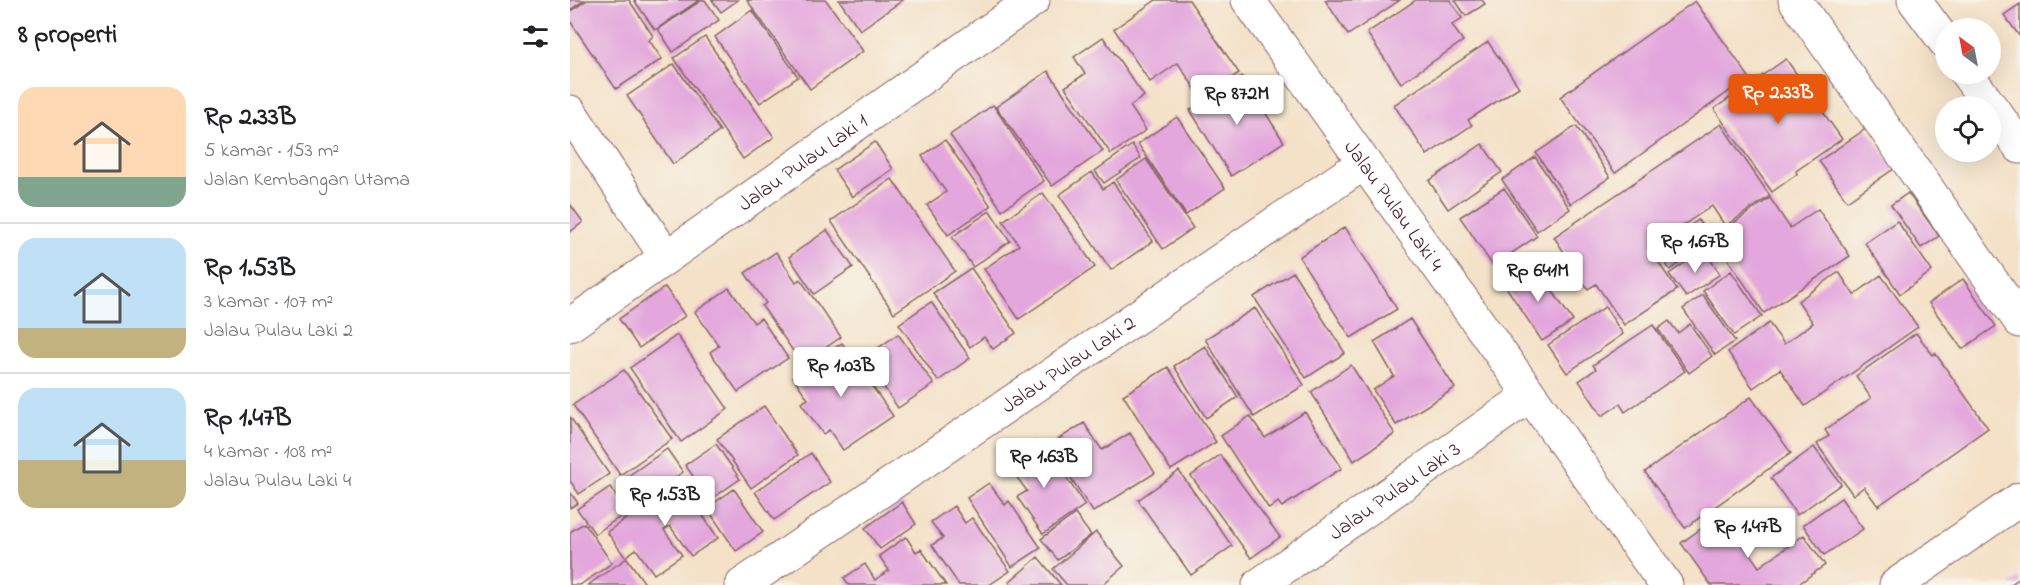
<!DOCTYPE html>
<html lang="id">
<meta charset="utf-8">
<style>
:root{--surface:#fff;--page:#f6f6f6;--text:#202124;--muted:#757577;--line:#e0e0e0;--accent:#ea580c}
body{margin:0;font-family:"Indie Flower",sans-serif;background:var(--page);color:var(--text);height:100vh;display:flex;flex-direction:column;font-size:22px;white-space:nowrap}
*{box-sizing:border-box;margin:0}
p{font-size:20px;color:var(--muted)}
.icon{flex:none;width:33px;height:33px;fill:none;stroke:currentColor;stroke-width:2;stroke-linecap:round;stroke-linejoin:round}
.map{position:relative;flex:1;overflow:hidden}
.panel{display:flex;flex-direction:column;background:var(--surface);width:570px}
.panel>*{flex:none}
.needle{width:39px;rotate:328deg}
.tools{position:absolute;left:1365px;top:18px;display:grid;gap:12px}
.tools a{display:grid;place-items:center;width:66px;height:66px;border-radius:50%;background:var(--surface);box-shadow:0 6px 24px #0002;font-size:30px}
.price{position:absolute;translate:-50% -51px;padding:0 14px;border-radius:6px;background:#fff;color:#222;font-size:20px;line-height:39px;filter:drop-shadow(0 2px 3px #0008)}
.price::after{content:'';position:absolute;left:50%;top:36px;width:18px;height:14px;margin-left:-9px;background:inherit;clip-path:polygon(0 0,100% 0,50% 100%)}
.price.selected{background:var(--accent);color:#fff}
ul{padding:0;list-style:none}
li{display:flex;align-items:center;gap:18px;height:150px;padding:0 18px}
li+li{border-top:2px solid var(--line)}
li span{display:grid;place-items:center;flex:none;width:168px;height:120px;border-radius:18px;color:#555}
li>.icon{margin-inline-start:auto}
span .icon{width:72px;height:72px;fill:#fffc;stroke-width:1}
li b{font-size:26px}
h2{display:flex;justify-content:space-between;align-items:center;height:72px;padding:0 18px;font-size:26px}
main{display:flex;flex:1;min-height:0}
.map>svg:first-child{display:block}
</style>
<main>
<section class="panel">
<h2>8 properti<svg class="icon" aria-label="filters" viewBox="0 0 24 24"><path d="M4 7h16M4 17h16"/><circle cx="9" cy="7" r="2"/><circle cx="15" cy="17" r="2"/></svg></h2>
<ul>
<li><span style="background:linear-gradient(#ffd9b3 75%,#7fa58c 0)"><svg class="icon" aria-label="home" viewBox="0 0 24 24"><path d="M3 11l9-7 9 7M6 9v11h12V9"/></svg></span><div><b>Rp 2.33B</b><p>5 kamar · 153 m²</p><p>Jalan Kembangan Utama</p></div></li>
<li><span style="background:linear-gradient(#bfe0f5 75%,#c2b280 0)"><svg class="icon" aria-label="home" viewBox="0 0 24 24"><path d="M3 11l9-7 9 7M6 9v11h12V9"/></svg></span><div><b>Rp 1.53B</b><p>3 kamar · 107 m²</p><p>Jalau Pulau Laki 2</p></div></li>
<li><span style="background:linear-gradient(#bfe0f5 60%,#c2b280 0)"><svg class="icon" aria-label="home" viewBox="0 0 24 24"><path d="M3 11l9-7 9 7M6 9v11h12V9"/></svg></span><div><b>Rp 1.47B</b><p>4 kamar · 108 m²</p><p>Jalau Pulau Laki 4</p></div></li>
</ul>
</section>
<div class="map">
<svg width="1450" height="585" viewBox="0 0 1450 585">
<rect width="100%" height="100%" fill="#f7f3e8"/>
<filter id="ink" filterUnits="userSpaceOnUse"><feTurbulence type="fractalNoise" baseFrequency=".0167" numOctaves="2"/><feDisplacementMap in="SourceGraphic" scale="12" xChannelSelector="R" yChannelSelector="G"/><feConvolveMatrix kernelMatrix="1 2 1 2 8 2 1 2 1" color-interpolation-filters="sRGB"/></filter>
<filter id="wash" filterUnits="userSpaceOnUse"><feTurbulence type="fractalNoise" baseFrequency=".008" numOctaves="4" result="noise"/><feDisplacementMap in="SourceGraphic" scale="24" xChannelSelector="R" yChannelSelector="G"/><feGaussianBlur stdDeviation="1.35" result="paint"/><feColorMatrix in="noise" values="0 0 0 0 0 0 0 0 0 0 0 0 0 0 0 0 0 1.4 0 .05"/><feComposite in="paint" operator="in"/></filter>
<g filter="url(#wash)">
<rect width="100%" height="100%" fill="#f4e1c7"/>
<g id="blocks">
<path fill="#e3a6dd" d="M0,0H14L0,10Z
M17,0H59L83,36L79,40L92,59L46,89L0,21V12Z
M64,0H129L85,30Z
M132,0H135L149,20L103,52L88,29Z
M142,0H168L151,12Z
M177,0H256L293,51L240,89Z
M269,0H333L290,30Z
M586,0H619L669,73L631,98L608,63L580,82L544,29Z
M755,0H830L778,35Z
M846,0H880L892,18L882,25L893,41L831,83L797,33Z
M885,0H912L915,4L896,16Z
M1125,1L1179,77L1045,173L990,97Z
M1450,4V37L1434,15Z
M182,10L228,77L190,103L145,37Z
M135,37L204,137L173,159L104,58Z
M533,37L574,96L560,106L576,130L541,154L495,87L515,74L504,57Z
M918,42L949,87L898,120L902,125L857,155L824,105Z
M1216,59L1272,139L1226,171L1227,174L1202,192L1144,109Z
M104,64L150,131L103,164L57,96Z
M478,71L533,151L482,186L426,107Z
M672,76L714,142L661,176L620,110Z
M423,105L474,181L432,210L380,135Z
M607,117L655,188L616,215L568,144Z
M1151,124L1200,196L1155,226L1142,206L1079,248L1107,290L1054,325L1026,284L1018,289L984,237Z
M1006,126L1040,177L1001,204L966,153Z
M1297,128L1325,168L1277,201L1249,161Z
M375,140L421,206L378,235L357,205L376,192L352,156Z
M305,142L323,169L282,197L264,170Z
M912,144L932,172L878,209L859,181Z
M562,145L571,158L534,183L525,171Z
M965,157L1000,209L967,231L932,180Z
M576,159L623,228L593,249L546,180Z
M522,172L533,189L543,182L583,241L541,270L489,195Z
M322,179L385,271L324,313L261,221Z
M934,188L967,236L923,266L890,217Z
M473,193L525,267L449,319L414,269L449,245L433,221Z
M1338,193L1369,236L1351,248L1321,205Z
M1200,198L1220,228L1248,209L1280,256L1194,313L1143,237Z
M0,204L13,222L0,232Z
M420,211L440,241L403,267L382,237Z
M1128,220L1143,240L1100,270L1086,249Z
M1327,221L1362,271L1330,294L1295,243Z
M775,227L827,309L781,338L729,257Z
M257,230L283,267L244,294L219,257Z
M1134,250L1150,274L1116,297L1099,274Z
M206,252L226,282L230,279L271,337L232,364L192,306L196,303L175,273Z
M964,264L1003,321L972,341L934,284Z
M401,268L446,333L423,349L414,337L400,347L363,293Z
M1161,271L1192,316L1164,335L1133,291Z
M723,272L775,353L736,378L684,297Z
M1269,272L1284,295L1311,275L1348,327L1235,406L1210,369L1183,388L1158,352L1199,323L1214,344L1243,323L1228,301Z
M1393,279L1426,326L1392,349L1359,303Z
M95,287L115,316L69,348L49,319Z
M159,288L184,323L191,318L218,358L168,392L140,352L149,346L125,312Z
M1133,295L1165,341L1145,355L1113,309Z
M361,302L400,358L368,381L329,324Z
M1035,307L1053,334L997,373L978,345Z
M685,308L734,385L684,417L635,339Z
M840,319L885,388L826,425L803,390L824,376L804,342Z
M1099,321L1108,333L1120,324L1142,356L1119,373L1088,329Z
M1083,325L1115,371L1055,412L1050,404L1032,416L1009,381L1026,369L1023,365Z
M1346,333L1363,355L1365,353L1418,428L1308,506L1294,487L1283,495L1247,444L1259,436L1255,430L1301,398L1286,376Z
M328,334L364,384L328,408L294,358Z
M107,335L158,409L111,442L60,368Z
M272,343L323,416L273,450L259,430L253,434L231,403L238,399L223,377Z
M635,346L668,397L636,418L604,366Z
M781,365L825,434L784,461L741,392Z
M598,367L646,442L601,470L553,395Z
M54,370L102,439L50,475L3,405Z
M1181,397L1221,453L1115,528L1075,472Z
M194,406L228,455L181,488L147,439Z
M735,412L772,468L712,507L708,502L699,509L651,436L680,416L695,438Z
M0,417L39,474L9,494L0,481Z
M514,423L532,450L560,433L585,473L523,512L497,472L502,470L484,442Z
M463,443L483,472L490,468L515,505L473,534L447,497L457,491L435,461Z
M146,444L170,479L140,500L115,465Z
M1244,447L1271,484L1227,515L1201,478Z
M97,449L113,472L63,506L48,483Z
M241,453L260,482L204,520L185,492Z
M650,455L710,537L681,558L621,476Z
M609,471L662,546L621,575L568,500Z
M116,477L134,503L127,507L148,538L121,556L100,526L94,530L112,555L84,574L66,549L55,557L37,532Z
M419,483L435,505L439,501L471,548L442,567L397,498Z
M40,487L57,512L25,534L7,509Z
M164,489L193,532L166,551L137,508Z
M0,492L8,503L0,508Z
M1271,498L1293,529L1254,555L1233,525Z
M332,502L346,524L310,549L295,528Z
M384,506L395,523L402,518L440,571L419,585H389L362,545L373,538L361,522Z
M505,514L521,535L488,560L471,539Z
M1152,514L1189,567L1234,535L1255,565L1227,585H1141L1111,543Z
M14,523L42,563L10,585H0V532Z
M526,532L554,566L532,585H497L483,569Z
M336,537L346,552L351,549L376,585H279L274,578L295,564L305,580L319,570L309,556Z
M468,557L491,585H441L439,582Z
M57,558L76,585H18Z
M1450,578V585H1440Z"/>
</g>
</g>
<g filter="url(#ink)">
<use href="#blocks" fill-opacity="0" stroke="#866362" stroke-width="1.5"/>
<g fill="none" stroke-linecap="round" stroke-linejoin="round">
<defs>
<g id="minor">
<path id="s1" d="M678,0L1096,585"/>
<path d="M1225,0L1450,321"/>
<path d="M1344,0L1376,43"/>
<path d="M1397,74L1450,147"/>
<path d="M0,112L96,257"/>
<path id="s2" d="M0,325L463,0"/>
<path id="s3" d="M172,585L794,163"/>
<path id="s4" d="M689,585L959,396"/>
<path d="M1326,585L1450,499"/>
</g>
</defs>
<use href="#minor" stroke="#866362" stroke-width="35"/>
<use href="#minor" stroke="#fff" stroke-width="33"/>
</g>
</g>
<g text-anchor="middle" stroke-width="6" stroke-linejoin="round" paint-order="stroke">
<g font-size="21" fill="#4a1f2b" stroke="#f7f3e8">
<text dy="7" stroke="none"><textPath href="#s2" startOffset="284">Jalau Pulau Laki 1</textPath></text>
<text dy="7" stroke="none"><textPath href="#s1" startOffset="252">Jalau Pulau Laki 4</textPath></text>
<text dy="7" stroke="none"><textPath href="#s3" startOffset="394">Jalau Pulau Laki 2</textPath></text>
<text dy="7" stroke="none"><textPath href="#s4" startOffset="165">Jalau Pulau Laki 3</textPath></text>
</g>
</g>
</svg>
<div class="tools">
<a><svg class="needle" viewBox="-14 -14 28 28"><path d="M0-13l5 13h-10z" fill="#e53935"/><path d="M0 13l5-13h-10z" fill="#757577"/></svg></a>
<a><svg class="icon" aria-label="locate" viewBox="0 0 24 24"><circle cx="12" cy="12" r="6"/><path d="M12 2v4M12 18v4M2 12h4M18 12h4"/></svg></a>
</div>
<b class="price selected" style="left:1208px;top:125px">Rp 2.33B</b>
<b class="price" style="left:667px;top:126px">Rp 872M</b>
<b class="price" style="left:1125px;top:274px">Rp 1.67B</b>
<b class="price" style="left:968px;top:303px">Rp 641M</b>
<b class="price" style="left:271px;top:398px">Rp 1.03B</b>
<b class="price" style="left:474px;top:489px">Rp 1.63B</b>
<b class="price" style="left:95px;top:527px">Rp 1.53B</b>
<b class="price" style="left:1178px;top:559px">Rp 1.47B</b>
</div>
</main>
